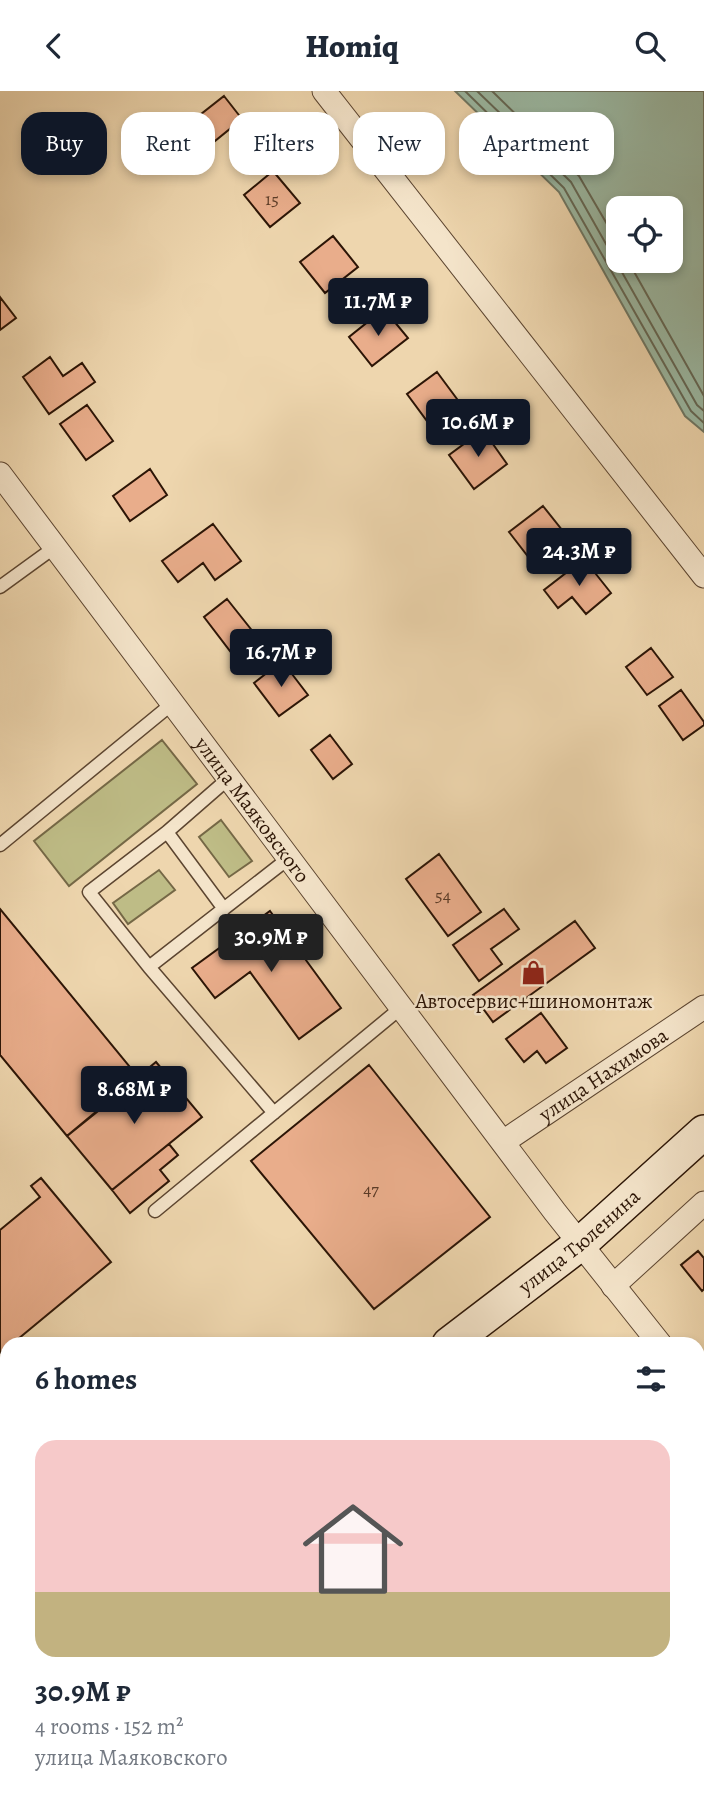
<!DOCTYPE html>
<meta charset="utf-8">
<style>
:root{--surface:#fff;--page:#f6f6f7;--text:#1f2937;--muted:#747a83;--accent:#111827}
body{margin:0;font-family:Alegreya,serif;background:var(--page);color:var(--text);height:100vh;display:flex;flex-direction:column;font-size:26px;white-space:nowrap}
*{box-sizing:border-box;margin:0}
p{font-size:23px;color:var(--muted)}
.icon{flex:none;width:38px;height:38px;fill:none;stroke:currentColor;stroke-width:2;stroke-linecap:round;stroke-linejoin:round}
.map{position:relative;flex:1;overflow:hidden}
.sheet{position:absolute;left:0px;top:1246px;width:705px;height:469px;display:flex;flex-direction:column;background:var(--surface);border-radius:21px 21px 0 0;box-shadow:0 4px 10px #0003}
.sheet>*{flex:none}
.top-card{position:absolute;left:21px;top:21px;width:663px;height:63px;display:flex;gap:14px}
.tools{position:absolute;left:606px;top:105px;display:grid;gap:14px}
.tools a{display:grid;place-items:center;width:77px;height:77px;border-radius:14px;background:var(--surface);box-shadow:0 4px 10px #0003;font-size:35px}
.price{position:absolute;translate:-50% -60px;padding:0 16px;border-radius:7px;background:var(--accent);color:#fff;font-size:23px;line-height:46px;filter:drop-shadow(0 2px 4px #0008)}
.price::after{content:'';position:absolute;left:50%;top:42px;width:21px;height:16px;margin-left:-10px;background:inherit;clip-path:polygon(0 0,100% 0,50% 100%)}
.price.active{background:#222;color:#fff}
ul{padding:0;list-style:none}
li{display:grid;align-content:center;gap:14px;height:371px;padding:0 35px}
li span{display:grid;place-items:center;height:217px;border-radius:21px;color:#555}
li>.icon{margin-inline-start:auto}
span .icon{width:126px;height:126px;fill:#fffc;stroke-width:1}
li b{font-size:30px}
h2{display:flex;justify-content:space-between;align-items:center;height:84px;padding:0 35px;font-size:30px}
.pill{padding:0 24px;border-radius:21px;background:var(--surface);box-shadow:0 4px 10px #0003;font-size:24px;line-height:63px}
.pill.active{background:var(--accent);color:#fff}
header{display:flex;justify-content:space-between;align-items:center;height:91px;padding:0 35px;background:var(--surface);font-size:32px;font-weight:800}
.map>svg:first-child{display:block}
</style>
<header><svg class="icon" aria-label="back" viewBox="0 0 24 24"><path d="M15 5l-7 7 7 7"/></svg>Homiq<svg class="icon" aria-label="search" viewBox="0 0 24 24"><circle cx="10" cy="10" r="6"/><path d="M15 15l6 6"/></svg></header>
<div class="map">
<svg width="704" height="1715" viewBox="0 0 704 1715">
<rect width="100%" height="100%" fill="#eed6ae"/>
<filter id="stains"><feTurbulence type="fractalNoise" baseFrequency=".00286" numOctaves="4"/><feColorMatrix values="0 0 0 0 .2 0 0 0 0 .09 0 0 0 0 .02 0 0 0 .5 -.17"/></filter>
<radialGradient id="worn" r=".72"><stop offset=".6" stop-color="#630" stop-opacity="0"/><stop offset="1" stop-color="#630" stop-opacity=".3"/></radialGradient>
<path fill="#bebc86" stroke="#756846" stroke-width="2" d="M162,649L197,693L69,795L34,750Z
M221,729L252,770L229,786L199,746Z
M159,779L175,799L128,833L113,812Z
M704,1633V1715H596L605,1708H698V1638Z"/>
<path fill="#9bbaa5" stroke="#6f7865" stroke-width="2" fill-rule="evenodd" d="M455,0H704V341L685,325L559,101ZM618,117H670V170H618Z"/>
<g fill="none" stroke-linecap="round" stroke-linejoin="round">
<path stroke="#646856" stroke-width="2" d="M465,0L564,97L691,320L704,332
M477,0L571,91L697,314L704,320
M492,0L579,85L618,152
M628,170L704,305"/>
</g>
<path fill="#e9ad8b" stroke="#2c1506" stroke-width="2" d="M224,5L242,28L210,54L191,31Z
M273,80L300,112L270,136L244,104Z
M333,145L358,176L325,202L300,171Z
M0,206L16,227L0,239Z
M384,218L408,247L372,275L349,246Z
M50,266L63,285L82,272L95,291L49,323L23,286Z
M437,281L457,308L427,330L407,303Z
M87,314L113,350L86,369L60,333Z
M483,339L507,373L474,398L449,364Z
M150,378L167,404L130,430L113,405Z
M543,415L574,454L540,481L509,441Z
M213,433L241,470L215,489L203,472L178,491L162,470Z
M584,468L611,502L586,523L572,506L558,517L544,499Z
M227,508L254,542L230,560L204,526Z
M651,557L673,586L647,604L626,576Z
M282,570L308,604L279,625L254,592Z
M681,599L704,631V634L683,649L659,615Z
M330,644L352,673L333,688L311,659Z
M439,763L481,821L448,845L406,788Z
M0,818L139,987L67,1045L0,964Z
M504,818L519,838L491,858L502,873L479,890L453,854Z
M270,820L341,917L299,948L250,881L215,907L192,877Z
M575,830L595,857L493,931L473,904Z
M541,922L567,957L546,972L537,960L524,971L506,948Z
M156,971L202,1026L112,1099L67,1045Z
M369,974L490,1126L374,1218L251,1070Z
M169,1053L178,1064L160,1079L169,1090L130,1122L112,1099Z
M41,1087L111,1171L12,1253H7V1257L0,1262V1139L40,1106L31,1095Z
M698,1160L704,1167V1198L702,1200L681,1174Z
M231,1708H301L307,1715H236Z"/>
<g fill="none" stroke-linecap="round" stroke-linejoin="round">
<defs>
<path id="lane" d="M0,496L55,456
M167,741L224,818
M0,754L173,612
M149,876L89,801L167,741L229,687
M274,1022L149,876L289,767
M155,1120L402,916
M199,1708L204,1715"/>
<g id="street">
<path d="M324,0L704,485"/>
<path id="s1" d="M0,383L555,1121L660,1253"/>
<path id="s2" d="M503,1051L704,916"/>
<path d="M613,1195L704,1112"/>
<path d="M698,1299L704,1306"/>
<path d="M443,1708L449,1715"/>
</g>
<g id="secondary">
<path id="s3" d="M449,1253L580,1153L704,1041"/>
<path d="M0,1611L7,1605"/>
</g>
</defs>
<use href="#lane" stroke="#5c4530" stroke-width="15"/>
<use href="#street" stroke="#5c4530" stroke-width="25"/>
<use href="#secondary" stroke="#2c1506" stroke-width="36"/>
<use href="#lane" stroke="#f4e4ca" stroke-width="12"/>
<use href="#street" stroke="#f4e4ca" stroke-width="23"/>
<use href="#secondary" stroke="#f4e4ca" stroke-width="33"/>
</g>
<defs>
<symbol id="shop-bare" viewBox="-9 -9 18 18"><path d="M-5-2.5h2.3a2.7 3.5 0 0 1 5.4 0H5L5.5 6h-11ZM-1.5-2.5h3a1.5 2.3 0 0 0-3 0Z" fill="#8f2418" stroke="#f4e4ca" stroke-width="2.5" paint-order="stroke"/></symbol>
</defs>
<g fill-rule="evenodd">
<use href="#shop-bare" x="516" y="864" width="35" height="35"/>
</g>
<g text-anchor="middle" stroke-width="5" stroke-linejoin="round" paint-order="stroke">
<g font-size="18" fill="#5b3b27">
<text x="272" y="114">15</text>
<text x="443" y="810">54</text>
<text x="371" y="1104">47</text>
</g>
<g font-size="21" fill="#2c1506" stroke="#f4e4ca">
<text dy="7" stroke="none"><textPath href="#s1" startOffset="420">улица Маяковского</textPath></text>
<text dy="7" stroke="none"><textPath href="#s2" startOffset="121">улица Нахимова</textPath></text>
<text dy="7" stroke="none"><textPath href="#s3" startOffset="166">улица Тюленина</textPath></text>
</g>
<g font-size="21" fill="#2c1506" stroke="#f4e4ca">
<text x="534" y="917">Автосервис+шиномонтаж</text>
</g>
</g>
<rect width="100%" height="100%" filter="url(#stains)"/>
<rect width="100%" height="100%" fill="url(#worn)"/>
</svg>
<div class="tools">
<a><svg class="icon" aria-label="locate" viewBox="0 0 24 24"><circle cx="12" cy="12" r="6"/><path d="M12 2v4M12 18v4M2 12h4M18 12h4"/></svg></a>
</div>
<b class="price" style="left:378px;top:247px">11.7M ₽</b>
<b class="price" style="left:478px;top:368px">10.6M ₽</b>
<b class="price" style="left:579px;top:497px">24.3M ₽</b>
<b class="price" style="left:281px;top:598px">16.7M ₽</b>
<b class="price active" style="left:271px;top:883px">30.9M ₽</b>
<b class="price" style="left:134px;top:1035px">8.68M ₽</b>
<div class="top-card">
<a class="pill active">Buy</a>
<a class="pill">Rent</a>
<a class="pill">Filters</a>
<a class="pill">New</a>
<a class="pill">Apartment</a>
</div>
<section class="sheet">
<h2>6 homes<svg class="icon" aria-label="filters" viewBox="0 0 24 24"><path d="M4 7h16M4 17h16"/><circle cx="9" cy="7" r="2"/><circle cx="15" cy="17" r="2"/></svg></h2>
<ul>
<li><span style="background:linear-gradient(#f6c9c9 70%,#c2b280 0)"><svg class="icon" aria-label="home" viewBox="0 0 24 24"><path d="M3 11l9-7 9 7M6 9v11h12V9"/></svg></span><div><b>30.9M ₽</b><p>4 rooms · 152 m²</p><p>улица Маяковского</p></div></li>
</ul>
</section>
</div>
